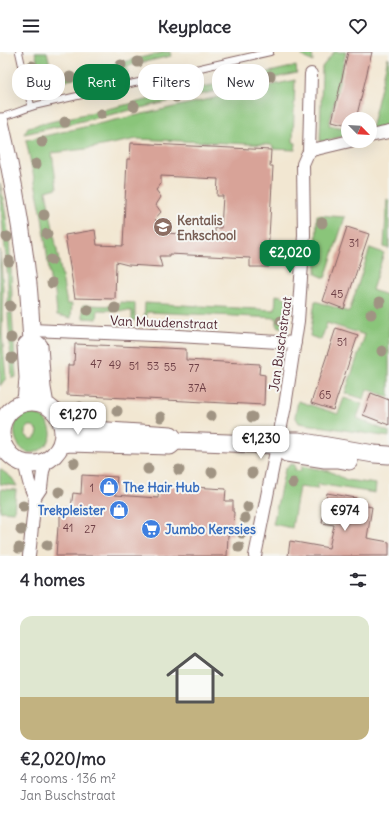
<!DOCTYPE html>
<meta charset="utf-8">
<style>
:root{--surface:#fff;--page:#f2f2f3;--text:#2b2b33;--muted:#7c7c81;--accent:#0b8043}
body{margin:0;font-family:Delius,sans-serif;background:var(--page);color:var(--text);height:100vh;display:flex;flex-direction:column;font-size:15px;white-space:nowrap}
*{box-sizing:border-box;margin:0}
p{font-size:13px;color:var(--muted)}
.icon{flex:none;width:22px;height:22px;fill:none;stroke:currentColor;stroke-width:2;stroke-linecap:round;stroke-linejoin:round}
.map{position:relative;height:504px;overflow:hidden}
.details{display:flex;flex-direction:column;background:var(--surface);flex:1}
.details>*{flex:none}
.hud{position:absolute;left:12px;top:12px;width:365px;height:36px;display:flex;gap:8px}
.needle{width:26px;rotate:114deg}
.controls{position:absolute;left:341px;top:60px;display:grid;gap:8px}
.controls a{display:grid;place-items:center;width:36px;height:36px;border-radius:50%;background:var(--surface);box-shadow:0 4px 16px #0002;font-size:20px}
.price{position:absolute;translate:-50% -34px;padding:0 9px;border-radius:8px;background:#fff;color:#222;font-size:13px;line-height:26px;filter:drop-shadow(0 1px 2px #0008)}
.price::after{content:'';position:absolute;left:50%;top:24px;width:12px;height:9px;margin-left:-6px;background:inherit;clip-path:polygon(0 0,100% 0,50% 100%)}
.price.selected{background:var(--accent);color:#fff}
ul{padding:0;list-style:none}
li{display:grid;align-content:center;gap:8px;height:212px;padding:0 20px}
li span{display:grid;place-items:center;height:124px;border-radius:12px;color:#555}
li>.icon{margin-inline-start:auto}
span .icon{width:72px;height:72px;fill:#fffc;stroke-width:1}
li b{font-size:17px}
h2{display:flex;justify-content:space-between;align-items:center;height:48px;padding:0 20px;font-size:17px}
.chip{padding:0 14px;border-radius:16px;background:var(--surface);box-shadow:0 4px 16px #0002;font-size:14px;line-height:36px}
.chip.selected{background:var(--accent);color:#fff}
header{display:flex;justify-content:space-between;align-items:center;height:52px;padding:0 20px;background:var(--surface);font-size:18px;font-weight:800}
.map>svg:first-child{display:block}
</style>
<header><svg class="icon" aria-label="menu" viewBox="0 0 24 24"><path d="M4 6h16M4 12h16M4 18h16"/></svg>Keyplace<svg class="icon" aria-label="heart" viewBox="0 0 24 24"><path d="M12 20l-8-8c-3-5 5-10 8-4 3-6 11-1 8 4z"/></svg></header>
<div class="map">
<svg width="389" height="504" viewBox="0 0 389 504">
<rect width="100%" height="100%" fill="#f6f6f2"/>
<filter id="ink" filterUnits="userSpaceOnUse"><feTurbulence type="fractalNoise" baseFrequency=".025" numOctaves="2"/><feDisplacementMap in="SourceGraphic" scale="8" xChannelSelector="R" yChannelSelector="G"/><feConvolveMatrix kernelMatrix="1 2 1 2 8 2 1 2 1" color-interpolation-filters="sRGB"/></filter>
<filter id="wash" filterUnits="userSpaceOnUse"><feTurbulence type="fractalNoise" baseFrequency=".012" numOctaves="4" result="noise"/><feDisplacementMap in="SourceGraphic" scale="16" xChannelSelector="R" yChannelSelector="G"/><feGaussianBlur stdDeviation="0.9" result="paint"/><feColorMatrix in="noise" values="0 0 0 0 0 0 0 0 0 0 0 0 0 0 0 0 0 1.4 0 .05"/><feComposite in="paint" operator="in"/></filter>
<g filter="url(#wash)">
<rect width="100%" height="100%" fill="#f2e7d2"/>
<path fill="#8ac57a" stroke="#6a7252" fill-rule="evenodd" d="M35,0H47L53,25L100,15L102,26L97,31L94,22L43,34L39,16L30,18L28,17V11L37,8Z
M165,0H170L171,4L127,14L128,23L124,21L107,25L106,21L115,19L114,12Z
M301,0H312L313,10C307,6 303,8 301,0Z
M334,0H346L329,73L348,77V83L320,90L322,15Z
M388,5L389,6V73L371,77Z
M296,14L297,21L24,82L28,75Z
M295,28L293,90L296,91L295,98L273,97V95L271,93L137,87L86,97L52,101L57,136L46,139L67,252H72L71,266L57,263L55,240L51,234L42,164L26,88Z
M0,131C9,173 12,214 12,257H8C10,214 0,173 0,131Z
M387,147L389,148V197L384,195Z
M317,163L345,165L325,226L316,222Z
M370,196L384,201L372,238L389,244V345L367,337L364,347L345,341L365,283L327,271L321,288L310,284L315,249L349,260Z
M0,198L3,236L2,281L6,326L0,334Z
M276,243C284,244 289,247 292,255V258H289L286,271L282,275H277V266L147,260L146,269H144L145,251L275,258Z
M120,250L135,251V269L132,268V259L98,258L97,267L83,266V253L119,254Z
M8,261H12L16,325L12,326Z
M344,346L362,352L357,366L389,380V385L299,371L295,364L298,349L338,362Z
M32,361C48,364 59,383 44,395C17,419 0,361 32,361ZM29,374H33L38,379L37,383L34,387H30L25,383V379Z
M291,412L295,413V418L301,419L302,414L329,419L347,428L376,432L375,441L318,432L317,437L299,435L292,476L273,472L285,417Z
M0,417L12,426L17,434L0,432Z
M1,437L16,438L14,460L0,459Z"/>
<g id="blocks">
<path fill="#d8a398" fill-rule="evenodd" d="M348,0H372L356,67H348V73L332,69Z
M131,91L271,98L270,114H273L268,203L269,215H250V206L169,202V204H159L162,215L128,213L116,210L115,247L75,246L65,183L95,178L97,193L123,194L127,107H130ZM161,124L218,127L217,144H223L221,176H215V184L165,181L155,167L161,160L156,153L161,145L156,138L161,132Z
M347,175L369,182L344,257L323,249Z
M336,276L358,283L333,358L311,351Z
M75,292L186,297V308L260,312L259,322L265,323L264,353L67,343L68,313H74Z
M371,341L389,348V373L363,363Z
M82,423L117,425L115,443L158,446L159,433L226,437L225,449H233V460H234L233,483H228L227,504H56L58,474H60V462L65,463L66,455L71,456L73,441L81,442Z
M327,441L356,446V452L372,455L367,486L389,490V504H288L290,489L329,496L334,473L322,471Z"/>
</g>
</g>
<g filter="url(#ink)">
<use href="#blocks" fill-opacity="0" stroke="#856565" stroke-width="1"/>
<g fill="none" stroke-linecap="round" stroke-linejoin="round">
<defs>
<path id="lane" d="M19,0L31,54
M0,65C13,63 25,56 38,53L270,0"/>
<path id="street" d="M370,84L389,80
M309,100L311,22
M31,278L178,284L295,291
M24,411C28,423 28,434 35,445
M29,504L35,445L41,436L43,419L47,408
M255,504L285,354L298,269L304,183L303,112L307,103L312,98L350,89"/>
<path id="secondary" d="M0,70C12,121 21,172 27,224C30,245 30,267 32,288L39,294L42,336L45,353
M1 381a31 31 0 1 1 62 0a31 31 0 1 1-62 0Z
M26,350L28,326L26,294L32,288
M62,374L77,377L171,383L176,389
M61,393L69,391L170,394L176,389L277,393L290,389H298L374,402L389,403
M277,393L287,401L325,407H338L349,409"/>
</defs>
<use href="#lane" stroke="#856565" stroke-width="8"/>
<use href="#street" stroke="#856565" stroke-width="14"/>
<use href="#secondary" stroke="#856565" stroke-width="19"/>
<use href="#lane" stroke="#fff" stroke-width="6"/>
<use href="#street" stroke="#fff" stroke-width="12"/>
<use href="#secondary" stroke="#fff" stroke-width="17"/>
</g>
<g fill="#a09483">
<circle cx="138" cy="10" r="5.5"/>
<circle cx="121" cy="13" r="5.5"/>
<circle cx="32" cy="14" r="5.5"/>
<circle cx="50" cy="20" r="5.5"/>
<circle cx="90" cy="20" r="5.5"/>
<circle cx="270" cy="24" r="5.5"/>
<circle cx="70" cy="25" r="5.5"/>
<circle cx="224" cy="35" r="5.5"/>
<circle cx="36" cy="37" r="5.5"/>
<circle cx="176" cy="45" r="5.5"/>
<circle cx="134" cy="54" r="5.5"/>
<circle cx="101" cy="62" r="5.5"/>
<circle cx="65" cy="70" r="5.5"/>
<circle cx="42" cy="90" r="5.5"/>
<circle cx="36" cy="112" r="5.5"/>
<circle cx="44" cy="163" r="5.5"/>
<circle cx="322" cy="171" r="5.5"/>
<circle cx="47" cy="182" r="5.5"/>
<circle cx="7" cy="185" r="5.5"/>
<circle cx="51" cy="208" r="5.5"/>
<circle cx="9" cy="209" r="5.5"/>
<circle cx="52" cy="231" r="5.5"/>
<circle cx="380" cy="250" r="5.5"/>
<circle cx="10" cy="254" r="5.5"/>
<circle cx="115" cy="256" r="5.5"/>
<circle cx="88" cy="258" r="5.5"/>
<circle cx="371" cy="262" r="5.5"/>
<circle cx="281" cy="269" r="5.5"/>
<circle cx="11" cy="286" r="5.5"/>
<circle cx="382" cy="299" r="5.5"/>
<circle cx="12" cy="306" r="5.5"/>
<circle cx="80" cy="355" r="5.5"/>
<circle cx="117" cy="359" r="5.5"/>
<circle cx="211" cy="364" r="5.5"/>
<circle cx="161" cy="365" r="5.5"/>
<circle cx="252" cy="365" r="5.5"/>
<circle cx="74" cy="411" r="5.5"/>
<circle cx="148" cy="417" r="5.5"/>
<circle cx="179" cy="418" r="5.5"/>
<circle cx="212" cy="420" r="5.5"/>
<circle cx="252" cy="421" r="5.5"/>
<circle cx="293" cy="431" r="5.5"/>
<circle cx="59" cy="440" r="5.5"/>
<circle cx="23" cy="454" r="5.5"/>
<circle cx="248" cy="455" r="5.5"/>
<circle cx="245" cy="466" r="5.5"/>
<circle cx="21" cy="478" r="5.5"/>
<circle cx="242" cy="481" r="5.5"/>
<circle cx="47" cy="493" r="5.5"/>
<circle cx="239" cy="495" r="5.5"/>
<circle cx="19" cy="496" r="5.5"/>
</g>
</g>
<defs>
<symbol id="school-disc" viewBox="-11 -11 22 22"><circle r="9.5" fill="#8d6e63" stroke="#f6f6f2"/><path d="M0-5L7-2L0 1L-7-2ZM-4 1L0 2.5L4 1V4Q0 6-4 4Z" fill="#fff"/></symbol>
<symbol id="shop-disc" viewBox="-11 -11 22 22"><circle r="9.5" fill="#3f7fe0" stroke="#f6f6f2"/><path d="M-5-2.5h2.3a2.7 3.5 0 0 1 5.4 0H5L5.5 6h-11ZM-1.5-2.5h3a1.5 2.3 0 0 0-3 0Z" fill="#fff"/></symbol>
<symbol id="supermarket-disc" viewBox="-11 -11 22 22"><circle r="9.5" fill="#3f7fe0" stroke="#f6f6f2"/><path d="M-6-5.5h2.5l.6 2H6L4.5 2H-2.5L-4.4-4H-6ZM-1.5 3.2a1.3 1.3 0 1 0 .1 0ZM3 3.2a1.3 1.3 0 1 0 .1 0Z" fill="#fff"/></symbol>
</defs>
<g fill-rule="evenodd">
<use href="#school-disc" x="152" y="164" width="22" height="22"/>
<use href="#shop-disc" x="98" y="424" width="22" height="22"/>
<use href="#shop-disc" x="108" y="447" width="22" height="22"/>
<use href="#supermarket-disc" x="140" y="466" width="22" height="22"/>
</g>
<g text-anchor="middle" stroke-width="4" stroke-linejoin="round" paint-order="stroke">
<g font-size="11" fill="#6e4046">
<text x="354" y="195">31</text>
<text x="337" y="246">45</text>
<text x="342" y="294">51</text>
<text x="96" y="316">47</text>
<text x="115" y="317">49</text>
<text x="134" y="318">51</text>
<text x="153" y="318">53</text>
<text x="170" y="319">55</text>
<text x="194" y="320">77</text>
<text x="197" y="340">37A</text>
<text x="325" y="347">65</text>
<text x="92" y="440">1</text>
<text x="68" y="480">41</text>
<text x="90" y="481">27</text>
</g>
<g font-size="13" font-weight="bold" fill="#785e54" stroke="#f6f6f2" text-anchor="start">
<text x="177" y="173">Kentalis<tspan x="177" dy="15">Enkschool</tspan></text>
</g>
<g font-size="13" fill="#4a1f2b" stroke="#f6f6f2">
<text transform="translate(164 270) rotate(2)" y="5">Van Muudenstraat</text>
<text transform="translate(280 292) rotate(-82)" y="5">Jan Buschstraat</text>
</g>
<g font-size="13" font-weight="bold" fill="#366cbe" stroke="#f6f6f2" text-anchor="start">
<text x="123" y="440">The Hair Hub</text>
<text x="105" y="463" text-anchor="end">Trekpleister</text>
<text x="165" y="482">Jumbo Kerssies</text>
</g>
</g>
</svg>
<div class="controls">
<a><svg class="needle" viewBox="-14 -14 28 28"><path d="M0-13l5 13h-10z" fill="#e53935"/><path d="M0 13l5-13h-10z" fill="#7c7c81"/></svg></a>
</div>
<b class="price selected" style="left:290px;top:222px">€2,020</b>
<b class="price" style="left:78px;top:384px">€1,270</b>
<b class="price" style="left:261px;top:408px">€1,230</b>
<b class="price" style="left:345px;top:480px">€974</b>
<div class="hud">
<a class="chip">Buy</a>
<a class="chip selected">Rent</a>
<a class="chip">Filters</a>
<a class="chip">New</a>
</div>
</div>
<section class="details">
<h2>4 homes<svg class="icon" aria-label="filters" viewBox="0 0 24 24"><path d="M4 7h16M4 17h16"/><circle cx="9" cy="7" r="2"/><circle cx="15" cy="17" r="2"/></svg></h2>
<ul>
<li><span style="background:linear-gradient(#dfe7d0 65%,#c2b280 0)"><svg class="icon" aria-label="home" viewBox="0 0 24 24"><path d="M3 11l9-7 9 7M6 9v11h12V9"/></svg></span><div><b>€2,020/mo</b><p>4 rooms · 136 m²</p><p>Jan Buschstraat</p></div></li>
</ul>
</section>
